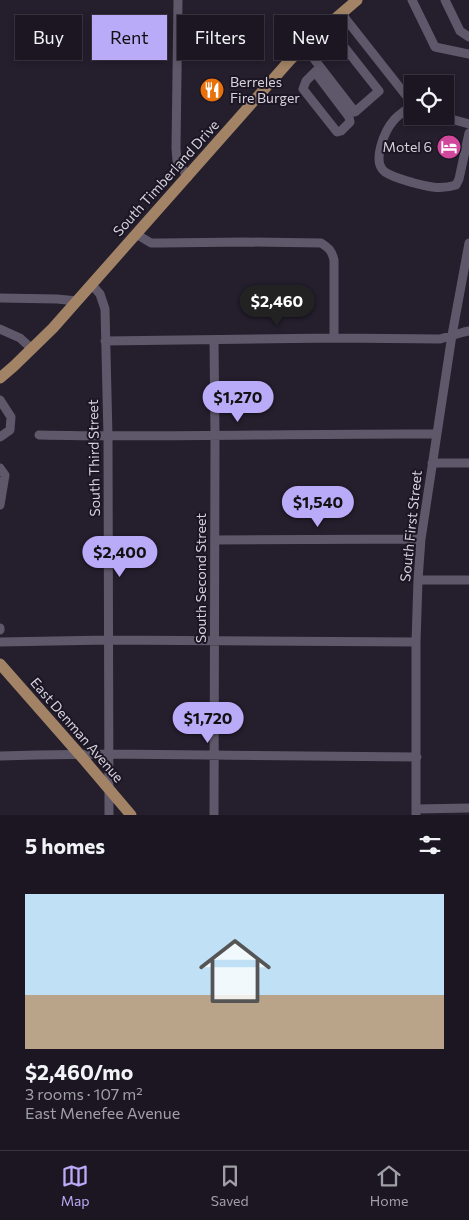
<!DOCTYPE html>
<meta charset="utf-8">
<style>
:root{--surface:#1b1622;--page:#28232f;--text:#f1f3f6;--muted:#a09fa5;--line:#393540;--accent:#b9abf7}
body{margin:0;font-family:Commissioner,sans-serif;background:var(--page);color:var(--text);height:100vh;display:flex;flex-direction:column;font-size:19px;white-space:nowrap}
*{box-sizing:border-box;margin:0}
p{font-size:16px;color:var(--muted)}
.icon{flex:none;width:28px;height:28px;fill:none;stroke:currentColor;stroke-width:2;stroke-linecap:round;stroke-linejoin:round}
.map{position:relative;height:815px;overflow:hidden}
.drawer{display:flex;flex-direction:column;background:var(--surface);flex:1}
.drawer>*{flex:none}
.top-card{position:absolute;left:15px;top:15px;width:440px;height:45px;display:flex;gap:10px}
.buttons{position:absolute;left:404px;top:75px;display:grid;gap:10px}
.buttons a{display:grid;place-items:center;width:50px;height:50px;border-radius:0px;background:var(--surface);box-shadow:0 2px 8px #0003,0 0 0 1px var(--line);font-size:25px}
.price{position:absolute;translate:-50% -42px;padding:0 11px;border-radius:18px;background:var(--accent);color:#111;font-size:16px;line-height:32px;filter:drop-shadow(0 1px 2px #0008)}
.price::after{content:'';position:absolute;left:50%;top:30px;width:15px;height:11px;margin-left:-8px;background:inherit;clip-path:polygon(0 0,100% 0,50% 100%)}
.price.active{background:#222;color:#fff}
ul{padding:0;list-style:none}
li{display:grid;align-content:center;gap:10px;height:265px;padding:0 25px}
li span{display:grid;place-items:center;height:155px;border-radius:0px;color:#555}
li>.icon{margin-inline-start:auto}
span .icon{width:90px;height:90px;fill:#fffc;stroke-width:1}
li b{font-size:21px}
h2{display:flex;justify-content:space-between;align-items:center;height:60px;padding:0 25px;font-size:21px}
.pill{padding:0 18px;border-radius:0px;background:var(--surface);box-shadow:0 2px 8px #0003,0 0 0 1px var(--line);font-size:18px;line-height:45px}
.pill.active{background:var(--accent);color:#111}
.tabs{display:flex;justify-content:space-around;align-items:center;height:70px;border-top:1px solid var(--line);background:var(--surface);font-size:14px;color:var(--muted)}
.tabs a{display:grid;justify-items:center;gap:2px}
.tabs .active{color:var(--accent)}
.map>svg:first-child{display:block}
</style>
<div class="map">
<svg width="469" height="815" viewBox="0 0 469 815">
<rect width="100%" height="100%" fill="#241e2d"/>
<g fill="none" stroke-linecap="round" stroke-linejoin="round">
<path stroke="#5f586a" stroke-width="9" d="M178,0L176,148L177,161L188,177
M412,0L435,47L469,54
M445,0L460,31L469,37
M341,13L412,103
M304,46L355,112L379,91L327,25
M315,72L349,117L350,122L341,131L337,132L303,89L306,81L320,67
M412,105C407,110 399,114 394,120C385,130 371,162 385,172C394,178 405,180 414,183C430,187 440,190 456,185L459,179L469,133
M440,116L469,124
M136,234L151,243H161L245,242L321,243C329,248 332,251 334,260V338
M92,285L100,294L105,309L108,437L109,815
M0,298L57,299L77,301
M0,329L20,338L32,349
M105,341L334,338L440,339L464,332L469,331
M0,400L11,417L10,430L0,437
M39,435C171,438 304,433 436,434
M432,463H469
M0,468L5,475L0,505
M215,540L421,539
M418,580H469
M0,628V630
M0,642L108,640L416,642
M0,756L37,755L109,754L417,757
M416,809L469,808
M214,815L215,436L214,340
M416,815V642L418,580L421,539L452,335L469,243"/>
<path stroke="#a28365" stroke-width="11" d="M0,378L14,366L53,328L290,60L308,42L357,0
M0,664L80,755L131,815"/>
</g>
<defs>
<symbol id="restaurant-disc" viewBox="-11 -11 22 22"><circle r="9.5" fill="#e8710a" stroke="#1b1524"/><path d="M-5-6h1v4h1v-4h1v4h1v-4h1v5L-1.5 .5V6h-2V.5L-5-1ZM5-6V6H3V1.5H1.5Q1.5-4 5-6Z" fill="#fff"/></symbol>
<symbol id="hotel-disc" viewBox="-11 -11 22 22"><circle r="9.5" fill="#d1479c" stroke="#1b1524"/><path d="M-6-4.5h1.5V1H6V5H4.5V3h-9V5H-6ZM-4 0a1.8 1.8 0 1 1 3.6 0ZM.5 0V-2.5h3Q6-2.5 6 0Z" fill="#fff"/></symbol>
</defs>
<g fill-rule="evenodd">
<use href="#restaurant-disc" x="198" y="76" width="28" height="28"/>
<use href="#hotel-disc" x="435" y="133" width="28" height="28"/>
</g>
<g text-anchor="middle" stroke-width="4" stroke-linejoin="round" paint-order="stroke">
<g font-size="14" fill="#d5d2dc" stroke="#1b1524" text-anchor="start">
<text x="230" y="87">Berreles<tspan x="230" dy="16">Fire Burger</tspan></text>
<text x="432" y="152" text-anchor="end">Motel 6</text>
</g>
<g font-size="14" fill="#d5d2dc" stroke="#1b1524">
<text transform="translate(166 178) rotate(-48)" y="5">South Timberland Drive</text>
<text transform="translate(94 458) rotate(-91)" y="5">South Third Street</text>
<text transform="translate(411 526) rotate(-84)" y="5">South First Street</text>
<text transform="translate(201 578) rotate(-90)" y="5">South Second Street</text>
<text transform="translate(77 730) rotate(49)" y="5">East Denman Avenue</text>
</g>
</g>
</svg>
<div class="buttons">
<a><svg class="icon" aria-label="locate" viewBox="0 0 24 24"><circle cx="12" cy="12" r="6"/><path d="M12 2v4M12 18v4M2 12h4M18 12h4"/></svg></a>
</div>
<b class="price active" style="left:277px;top:327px">$2,460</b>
<b class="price" style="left:238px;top:423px">$1,270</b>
<b class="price" style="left:318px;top:528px">$1,540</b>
<b class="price" style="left:120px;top:578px">$2,400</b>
<b class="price" style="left:208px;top:744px">$1,720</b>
<div class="top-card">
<a class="pill">Buy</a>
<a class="pill active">Rent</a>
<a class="pill">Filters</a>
<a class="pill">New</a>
</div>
</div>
<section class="drawer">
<h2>5 homes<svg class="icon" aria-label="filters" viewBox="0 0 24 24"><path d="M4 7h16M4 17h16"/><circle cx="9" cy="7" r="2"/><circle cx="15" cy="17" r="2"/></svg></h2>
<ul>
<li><span style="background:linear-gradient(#bfe0f5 65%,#b9a48a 0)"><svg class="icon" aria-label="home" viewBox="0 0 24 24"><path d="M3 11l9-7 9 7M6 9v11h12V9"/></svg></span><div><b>$2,460/mo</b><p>3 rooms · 107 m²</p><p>East Menefee Avenue</p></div></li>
</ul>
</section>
<nav class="tabs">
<a class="active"><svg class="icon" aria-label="map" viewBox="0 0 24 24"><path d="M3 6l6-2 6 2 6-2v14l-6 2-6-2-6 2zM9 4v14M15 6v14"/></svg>Map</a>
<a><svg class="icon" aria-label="saved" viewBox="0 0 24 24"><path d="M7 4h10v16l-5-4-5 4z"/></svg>Saved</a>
<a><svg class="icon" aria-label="home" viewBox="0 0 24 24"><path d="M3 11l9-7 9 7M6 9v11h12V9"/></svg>Home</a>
</nav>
